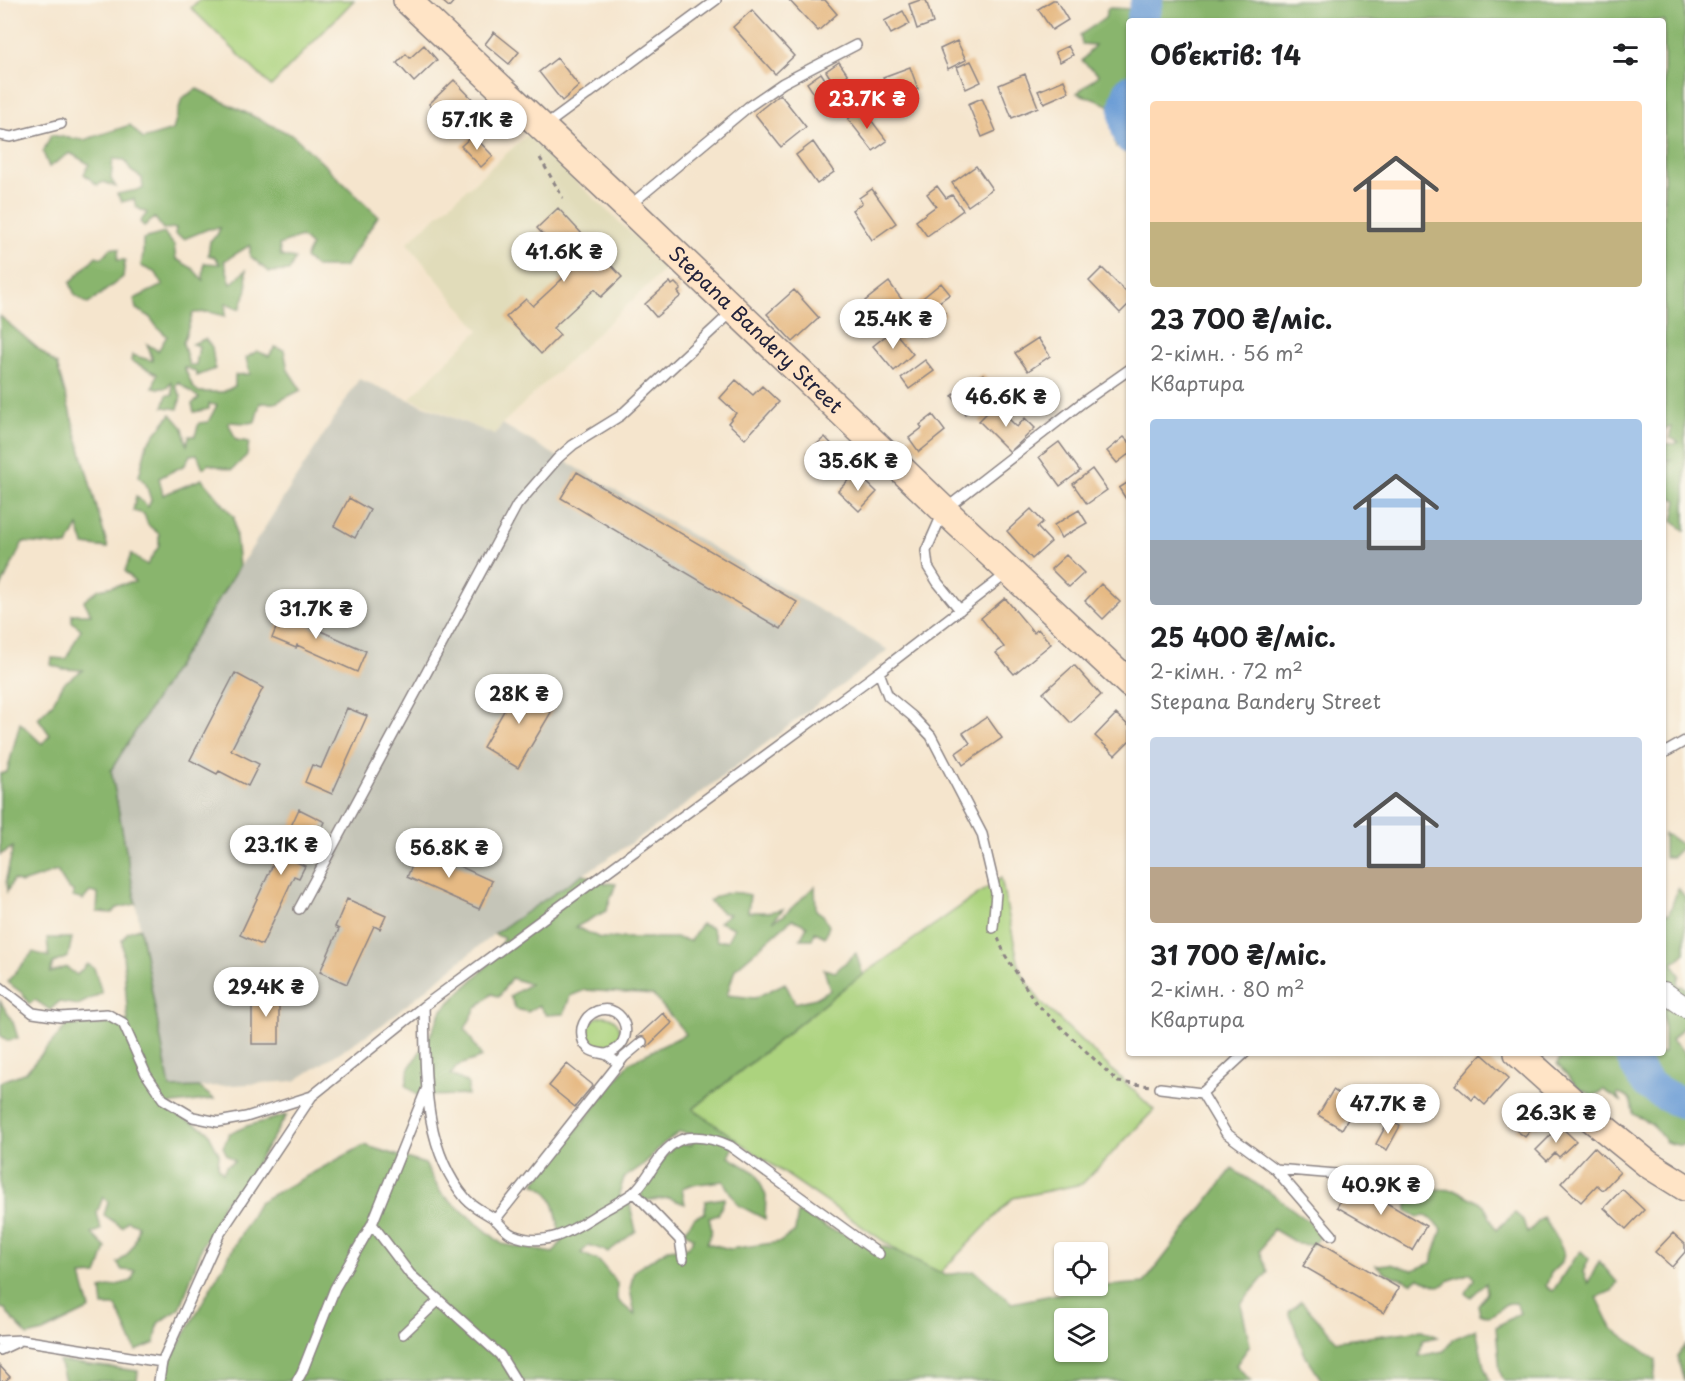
<!DOCTYPE html>
<html lang="uk">
<meta charset="utf-8">
<style>
:root{--surface:#fff;--page:#f2f2f2;--text:#202124;--muted:#757577;--accent:#d93025}
body{margin:0;font-family:"Playpen Sans",sans-serif;background:var(--page);color:var(--text);height:100vh;display:flex;flex-direction:column;font-size:22px;white-space:nowrap}
*{box-sizing:border-box;margin:0}
p{font-size:20px;color:var(--muted)}
.icon{flex:none;width:33px;height:33px;fill:none;stroke:currentColor;stroke-width:2;stroke-linecap:round;stroke-linejoin:round}
.map{position:relative;flex:1;overflow:hidden}
.details{position:absolute;left:1126px;top:18px;width:540px;height:1038px;display:flex;flex-direction:column;background:var(--surface);border-radius:6px;box-shadow:0 2px 4px #0004}
.details>*{flex:none}
.controls{position:absolute;left:1054px;top:1242px;display:grid;gap:12px}
.controls a{display:grid;place-items:center;width:54px;height:54px;border-radius:6px;background:var(--surface);box-shadow:0 2px 4px #0004;font-size:30px}
.price{position:absolute;translate:-50% -51px;padding:0 14px;border-radius:21px;background:#fff;color:#222;font-size:20px;line-height:39px;filter:drop-shadow(0 2px 3px #0008)}
.price::after{content:'';position:absolute;left:50%;top:36px;width:18px;height:14px;margin-left:-9px;background:inherit;clip-path:polygon(0 0,100% 0,50% 100%)}
.price.selected{background:var(--accent);color:#fff}
ul{padding:0;list-style:none}
li{display:grid;align-content:center;gap:12px;height:318px;padding:0 24px}
li span{display:grid;place-items:center;height:186px;border-radius:6px;color:#555}
li>.icon{margin-inline-start:auto}
span .icon{width:108px;height:108px;fill:#fffc;stroke-width:1}
li b{font-size:26px}
h2{display:flex;justify-content:space-between;align-items:center;height:72px;padding:0 24px;font-size:26px}
.map>svg:first-child{display:block}
</style>
<div class="map">
<svg width="1685" height="1381" viewBox="0 0 1685 1381">
<rect width="100%" height="100%" fill="#fbf7ec"/>
<filter id="ink" filterUnits="userSpaceOnUse"><feTurbulence type="fractalNoise" baseFrequency=".0167" numOctaves="2"/><feDisplacementMap in="SourceGraphic" scale="12" xChannelSelector="R" yChannelSelector="G"/><feConvolveMatrix kernelMatrix="1 2 1 2 8 2 1 2 1" color-interpolation-filters="sRGB"/></filter>
<filter id="wash" filterUnits="userSpaceOnUse"><feTurbulence type="fractalNoise" baseFrequency=".008" numOctaves="4" result="noise"/><feDisplacementMap in="SourceGraphic" scale="24" xChannelSelector="R" yChannelSelector="G"/><feGaussianBlur stdDeviation="1.35" result="paint"/><feColorMatrix in="noise" values="0 0 0 0 0 0 0 0 0 0 0 0 0 0 0 0 0 1.4 0 .05"/><feComposite in="paint" operator="in"/></filter>
<g filter="url(#wash)">
<rect width="100%" height="100%" fill="#f5e5cd"/>
<path fill="#e1dcba" d="M527,135L667,267L502,424L495,435L410,398L479,330L407,243Z"/>
<path fill="#c5c5b8" d="M359,379L495,435L502,424L888,650L664,821L494,934L382,1025L295,1081L170,1089L111,770Z"/>
<path fill="#acd37e" stroke="#677a5c" stroke-width="1.5" d="M199,0H354L271,86L191,8Z
M1001,878L1020,971L1040,1001L1154,1110L1082,1184L1013,1198L936,1277L692,1110L844,988Z
M588 1032a16 16 0 1 1 32 0a16 16 0 1 1-32 0Z"/>
<path fill="#89b56d" stroke="#566c54" stroke-width="1.5" fill-rule="evenodd" d="M1136,0H1685V531L1673,521L1677,500L1664,495V470L1671,459L1664,461V444H1675L1679,442L1670,438L1671,427L1664,429V21H1130L1129,148L1116,147L1109,105L1077,93L1099,75L1082,61L1095,45L1082,44L1080,35L1105,18L1108,8L1133,9Z
M197,89L294,136L378,216L345,267H316L305,258L311,246L301,237L279,245L281,256L295,259L289,271L269,272L250,256V245L224,261L231,284L246,270L247,289L240,309L226,303L225,316L209,312L193,313L183,343L189,365H196L199,346L192,344L205,339L212,347L215,369L197,376L195,371L184,367L193,387L199,392H223L235,386V375L250,374L246,358L257,351L269,356L275,347L284,350L288,370L301,390L275,403H260L255,422L247,423L228,422L236,440L249,442L247,455L232,470L209,464L203,468L197,454L190,455L185,465L159,478L163,495L202,479L234,517L239,567L111,770L136,904L117,908L112,913L97,912L98,894L90,892L83,900L73,897V891L67,887L57,871L21,883L13,880L7,892L6,879L13,847L0,855V774L7,772L20,723L42,744L50,735L38,718L52,704L64,683L83,670L63,669L51,665L52,658L66,659L81,629L72,622V614H91L84,601L99,589L135,582L125,571L131,554L147,565L159,546V534L148,525L144,514L133,511L136,496L148,507L151,500L146,484L139,476L147,444L171,414L183,428L187,446L189,436H195L199,423L208,422L217,405L209,404V409L194,412L192,404L199,398L178,382L175,386L181,396L178,409L163,407L167,395H173L171,382L167,388H153L157,374L131,361L132,355L153,361L147,344L158,351L167,336L157,327L149,316L136,309L134,299L163,285L156,273L141,266L143,254V239L164,233L174,245L176,259L192,268L203,280L204,263L220,264L215,257L208,255L210,241L217,235L220,228L208,229L184,239L175,234L176,228L163,229L155,218L144,226L140,222L147,213L136,207L134,199L122,202L117,194L143,189L142,178L131,171L125,160L113,159L111,179L116,187L104,182L97,185L84,174L89,164L70,153L49,167L43,152L51,135L84,140L130,125L143,139L173,130L182,98Z
M111,248L119,249L117,260H125L123,277L88,304L75,295L70,283L96,256L102,258Z
M0,316L57,365L108,548L84,545L78,526L67,546L23,542L0,589Z
M1664,834L1669,836L1683,846L1672,857H1664Z
M583,874L605,883L616,884L606,911L576,927L600,938H676L690,941L701,924L712,928L717,941H727L734,928L719,922L729,914L723,913L709,901C724,891 733,891 750,895L748,912H769L783,909L773,921L783,916L815,886L816,910L823,915L829,926L825,937L815,932L812,939H800L807,926L792,919L735,969L727,995L755,998L785,983L795,1003L816,998L830,990L824,969L835,972L856,953L863,975L844,988L693,1109L737,1140L729,1157L756,1173L766,1196L765,1219L738,1205L723,1181L690,1185L682,1188L685,1204L669,1198L642,1201L641,1189L675,1144L692,1145L693,1135L680,1132L663,1144L643,1165L624,1178L619,1194L630,1205L636,1231L608,1252L589,1245L581,1253L599,1261L617,1283V1300L635,1315L630,1289L634,1271L668,1249L688,1247L694,1238L684,1231L695,1217L705,1213V1201L725,1198L718,1215L709,1218C713,1231 712,1232 707,1243L730,1249L780,1242L795,1231L798,1212L827,1228L897,1251L945,1275L975,1271L1012,1303L1092,1287L1144,1283L1232,1169L1271,1193L1324,1233L1312,1245L1298,1244L1273,1229L1260,1251L1268,1272L1241,1304L1250,1345L1236,1365L1251,1381H165L167,1366L259,1202L364,1145L425,1164L441,1193L502,1244L553,1253L561,1242C558,1226 557,1205 547,1192C544,1188 539,1187 534,1184L630,1062L686,1034L653,995L585,990L570,996L564,1014L546,1015L539,1005L528,1012L516,1009L510,996L530,984L511,978L499,997L492,994L476,1008L465,1029L482,1057L457,1066L451,1075L468,1083V1095L418,1096L406,1086L409,1068L428,1040L442,1010L489,964L504,938L494,934ZM1065,1318H1098V1352H1065Z
M1678,888L1685,897V953L1673,964L1680,975L1677,985L1685,987V1025L1672,1040L1685,1053V1143L1681,1146L1666,1142L1652,1124L1633,1114C1632,1102 1631,1097 1618,1094L1617,1096L1622,1102L1604,1090L1594,1096L1578,1088L1557,1064L1563,1053H1664V913L1669,914Z
M140,928L170,1088L199,1087L214,1099L159,1106L207,1130L219,1154L218,1166L223,1173L226,1166L235,1161L227,1155L223,1147L229,1134L247,1126L287,1115L239,1191L223,1203L214,1228L203,1244L180,1309L158,1323L155,1343L136,1351L116,1306H103L101,1289L132,1281L135,1271L122,1270L117,1263C132,1253 136,1242 138,1225L127,1221L122,1227L104,1215L108,1202L103,1197L97,1213L101,1229L92,1234L106,1248L97,1275L81,1276L90,1309L43,1332L28,1336L12,1319L5,1309L0,1308V1082L26,1072L67,1025H97L128,1021L122,940L128,932Z
M47,938H72L68,957L53,963L50,973L66,967L77,975L87,964L94,968L102,993L78,1005L59,1002L50,1010L35,1000L29,1004L22,993L7,982L33,952L49,957Z
M0,1001L13,1022L18,1038L8,1041L0,1035Z
M1416,1183L1434,1189L1456,1190L1484,1205L1496,1230L1515,1213L1523,1220L1527,1233L1543,1217L1555,1235L1564,1253L1562,1262L1551,1273L1546,1286L1553,1291L1573,1260L1581,1251L1589,1259L1583,1272L1588,1283L1599,1261L1617,1282L1612,1291L1597,1297L1612,1328L1656,1360L1654,1381H1504L1500,1372L1496,1327L1520,1313L1516,1303C1514,1303 1508,1303 1506,1304C1496,1310 1493,1320 1480,1314L1478,1305L1487,1293L1486,1283L1471,1297L1466,1293L1474,1279L1471,1273L1447,1281L1443,1285L1437,1286L1419,1278L1411,1283L1384,1272L1376,1265L1390,1264L1413,1270L1431,1263L1442,1229C1434,1221 1431,1214 1418,1217L1407,1211V1204L1412,1198L1411,1192L1404,1191L1402,1188Z
M1301,1301L1337,1341L1422,1330L1437,1337L1423,1340L1419,1356L1444,1351L1453,1339L1476,1329L1484,1367L1490,1381H1322L1305,1355L1289,1312Z
M1685,1345V1381H1684L1677,1356Z
M59,1361L138,1371L137,1381H65Z"/>
<g fill="none" stroke-linecap="round" stroke-linejoin="round">
<path stroke="#6c9dd6" stroke-width="32" d="M1142,21L1147,0
M1130,90C1122,107 1124,121 1130,138
M1630,1053C1641,1077 1643,1084 1667,1096C1673,1099 1678,1102 1685,1103"/>
</g>
<g id="blocks">
<path fill="#e6ba84" d="M441,0H455L449,7Z
M789,0H825L837,14L818,31Z
M920,0H926L933,23L917,29L909,4Z
M1053,0H1056L1068,20L1052,30L1038,9Z
M752,10L794,56L775,74L733,27Z
M903,11L910,24L891,34L884,21Z
M494,32L519,52L509,64L485,44Z
M957,41L966,60L948,69L940,49Z
M424,45L437,60L414,82L397,63L406,54L410,58Z
M1068,46L1073,55L1060,62L1055,52Z
M557,58L579,86L562,101L539,72Z
M971,61L981,82L966,89L957,67Z
M839,62L848,75L834,84L826,71Z
M910,67L918,89L892,99L883,77Z
M821,73L836,96L822,106L807,83Z
M1025,74L1038,107L1012,118L999,85Z
M454,80L484,111L458,135L429,104Z
M1064,80L1069,92L1044,103L1038,91Z
M780,94L806,127L781,147L755,114Z
M982,98L996,131L982,137L968,104Z
M862,108L887,141L873,151L848,119Z
M473,135L493,156L481,167L461,146Z
M813,142L834,172L817,184L796,155Z
M976,166L992,189L968,206L952,183Z
M937,186L946,198L952,195L963,210L927,236L916,221L936,206L927,194Z
M872,189L896,223L872,240L852,210L862,203L859,198Z
M558,208L622,277L601,297L595,289L553,328L560,335L541,354L506,317L526,299L533,306L574,268L537,228Z
M1102,268L1130,296V303L1120,313L1089,281Z
M670,282L672,285L675,283L681,289L678,292L681,296L656,317L645,304Z
M889,282L905,304L881,322L865,301Z
M941,283L950,294L938,303L946,314L919,336L902,315Z
M794,290L819,318L793,342L767,314Z
M893,330L913,354L894,371L873,346Z
M1038,338L1050,356L1028,371L1015,353Z
M925,360L934,371L909,389L901,378Z
M983,374L996,392L965,414L952,396Z
M736,380L753,395L762,386L779,402L745,439L728,423L736,413L720,398Z
M995,405L1017,427L1025,418L1035,428L1010,452L979,421Z
M933,415L945,431L919,452L909,438L922,428L920,425Z
M825,437L838,451L822,467L808,452Z
M1124,437L1130,443V453L1117,463L1107,451Z
M1059,442L1080,471L1060,486L1039,457Z
M1092,469L1107,490L1087,504L1073,484Z
M577,472L797,602L781,629L561,498Z
M856,472L877,492L859,511L838,491Z
M1130,481V497L1126,499L1119,488Z
M349,498L370,510L355,538L334,526Z
M1031,509L1043,522L1037,527L1051,542L1032,559L1007,531Z
M1079,510L1087,523L1061,538L1054,525Z
M1066,555L1084,573L1069,587L1051,569Z
M1101,584L1120,602L1103,619L1085,601Z
M1005,598L1034,633L1038,629L1051,644L1014,674L996,653L1004,647L981,618Z
M285,606L310,617L307,625L366,651L357,672L297,645L296,648L272,638Z
M1074,665L1101,695L1071,723L1043,693Z
M235,673L263,688L231,750L259,764L248,786L219,771L217,774L190,760Z
M520,683L556,704L518,768L483,747Z
M347,708L367,716L332,794L305,782L312,765L321,768Z
M1116,714L1130,727V740L1115,755L1095,736Z
M987,717L1002,738L963,765L956,753L970,743L963,733Z
M299,809L325,822L312,849L300,843L292,860L305,866L299,878L294,876L262,945L240,935Z
M420,848L492,881L479,909L407,877Z
M347,899L386,916L380,929L374,926L347,984L320,972L339,929L335,927Z
M252,993H279V1044H252Z
M663,1013L672,1023L647,1047L637,1037Z
M1482,1054L1509,1078L1485,1105L1475,1096L1472,1100L1455,1085Z
M567,1064L593,1085L575,1107L549,1086Z
M1333,1090L1341,1095L1343,1091L1352,1096L1349,1100L1357,1104L1342,1129L1318,1115Z
M1531,1109L1544,1118L1537,1128L1534,1126L1525,1137L1516,1130Z
M1389,1120L1400,1126L1387,1150L1376,1144Z
M1560,1126L1576,1141L1559,1157L1555,1153L1547,1161L1536,1150Z
M1594,1147L1620,1172L1603,1190L1597,1185L1581,1202L1561,1183Z
M1351,1182L1426,1226L1412,1250L1337,1207Z
M1622,1189L1644,1210L1626,1229L1604,1208Z
M1673,1233L1685,1244V1252L1672,1267L1655,1252Z
M1318,1241L1399,1288L1384,1313L1303,1266Z
M0,1366L10,1377L5,1381H0Z"/>
</g>
</g>
<g filter="url(#ink)">
<use href="#blocks" fill-opacity="0" stroke="#8c8484" stroke-width="1.5"/>
<g fill="none" stroke-linecap="round" stroke-linejoin="round">
<defs>
<path id="lane" d="M545,126L716,0
M0,135L11,137L61,124
M629,206L748,107L783,83L856,45
M960,610L938,583L928,567L926,551L944,510L1083,402L1130,369
M879,672L888,696L912,716L931,736L982,834L996,893L993,928
M1664,753L1685,741
M299,909L517,505L558,458L573,445L620,416L733,311
M0,987L33,1013L60,1017L107,1014L123,1023L146,1074L163,1099L193,1117L218,1122L246,1117L312,1096
M424,1006C426,1071 421,1146 466,1199C474,1208 487,1213 496,1220C501,1225 506,1232 513,1235C547,1249 574,1229 601,1212C612,1206 623,1200 633,1193C652,1177 659,1145 686,1138C702,1135 717,1140 730,1146L879,1254
M606,1054C640,1044 625,1001 597,1011C589,1014 584,1020 582,1028C581,1036 583,1044 589,1049C595,1054 601,1052 607,1055C611,1057 615,1061 618,1064
M1160,1088L1202,1093L1245,1053
M1202,1093L1226,1133L1275,1169L1349,1175
M1275,1169L1332,1235
M634,1192L680,1240L683,1259
M495,1220L624,1057L642,1042
M372,1224L410,1274L500,1355L516,1381
M403,1334L439,1300
M0,1341L22,1340L162,1362
M0,1350L17,1342
M159,1381L162,1362L219,1235L312,1096L424,1006L879,672L1009,572
M297,1381L302,1372L335,1288L372,1224L426,1090"/>
<path id="street" d="M1664,992L1685,1007"/>
<g id="secondary">
<path id="s1" d="M407,0L627,207L944,510L1130,684"/>
<path d="M1518,1053L1585,1113L1648,1164L1685,1187"/>
</g>
</defs>
<use href="#lane" stroke="#8c8484" stroke-width="12"/>
<use href="#street" stroke="#8c8484" stroke-width="22"/>
<use href="#secondary" stroke="#8c8484" stroke-width="30"/>
<path stroke="#8c8484" stroke-width="3" stroke-dasharray="4.5 4.5" stroke-linecap="butt" d="M540,158L563,198
M998,938L1005,955L1036,1003L1118,1082L1150,1086"/>
<use href="#lane" stroke="#fff" stroke-width="9"/>
<use href="#street" stroke="#fff" stroke-width="20"/>
<use href="#secondary" stroke="#ffe4c6" stroke-width="27"/>
</g>
</g>
<g text-anchor="middle" stroke-width="4.5" stroke-linejoin="round" paint-order="stroke">
<g font-size="20" fill="#22223b" stroke="#fbf7ec">
<text dy="7" stroke="none"><textPath href="#s1" startOffset="480">Stepana Bandery Street</textPath></text>
</g>
</g>
</svg>
<div class="controls">
<a><svg class="icon" aria-label="locate" viewBox="0 0 24 24"><circle cx="12" cy="12" r="6"/><path d="M12 2v4M12 18v4M2 12h4M18 12h4"/></svg></a>
<a><svg class="icon" aria-label="layers" viewBox="0 0 24 24"><path d="M12 4l9 5-9 5-9-5zM3 14l9 5 9-5"/></svg></a>
</div>
<b class="price selected" style="left:867px;top:130px">23.7K ₴</b>
<b class="price" style="left:477px;top:151px">57.1K ₴</b>
<b class="price" style="left:564px;top:283px">41.6K ₴</b>
<b class="price" style="left:893px;top:350px">25.4K ₴</b>
<b class="price" style="left:1006px;top:428px">46.6K ₴</b>
<b class="price" style="left:858px;top:492px">35.6K ₴</b>
<b class="price" style="left:316px;top:640px">31.7K ₴</b>
<b class="price" style="left:519px;top:725px">28K ₴</b>
<b class="price" style="left:281px;top:876px">23.1K ₴</b>
<b class="price" style="left:449px;top:879px">56.8K ₴</b>
<b class="price" style="left:266px;top:1018px">29.4K ₴</b>
<b class="price" style="left:1388px;top:1135px">47.7K ₴</b>
<b class="price" style="left:1556px;top:1144px">26.3K ₴</b>
<b class="price" style="left:1381px;top:1216px">40.9K ₴</b>
<section class="details">
<h2>Об’єктів: 14<svg class="icon" aria-label="filters" viewBox="0 0 24 24"><path d="M4 7h16M4 17h16"/><circle cx="9" cy="7" r="2"/><circle cx="15" cy="17" r="2"/></svg></h2>
<ul>
<li><span style="background:linear-gradient(#ffd9b3 65%,#c2b280 0)"><svg class="icon" aria-label="home" viewBox="0 0 24 24"><path d="M3 11l9-7 9 7M6 9v11h12V9"/></svg></span><div><b>23 700 ₴/міс.</b><p>2-кімн. · 56 m²</p><p>Квартира</p></div></li>
<li><span style="background:linear-gradient(#a9c7e8 65%,#9aa5b1 0)"><svg class="icon" aria-label="home" viewBox="0 0 24 24"><path d="M3 11l9-7 9 7M6 9v11h12V9"/></svg></span><div><b>25 400 ₴/міс.</b><p>2-кімн. · 72 m²</p><p>Stepana Bandery Street</p></div></li>
<li><span style="background:linear-gradient(#c9d6e8 70%,#b9a48a 0)"><svg class="icon" aria-label="home" viewBox="0 0 24 24"><path d="M3 11l9-7 9 7M6 9v11h12V9"/></svg></span><div><b>31 700 ₴/міс.</b><p>2-кімн. · 80 m²</p><p>Квартира</p></div></li>
</ul>
</section>
</div>
